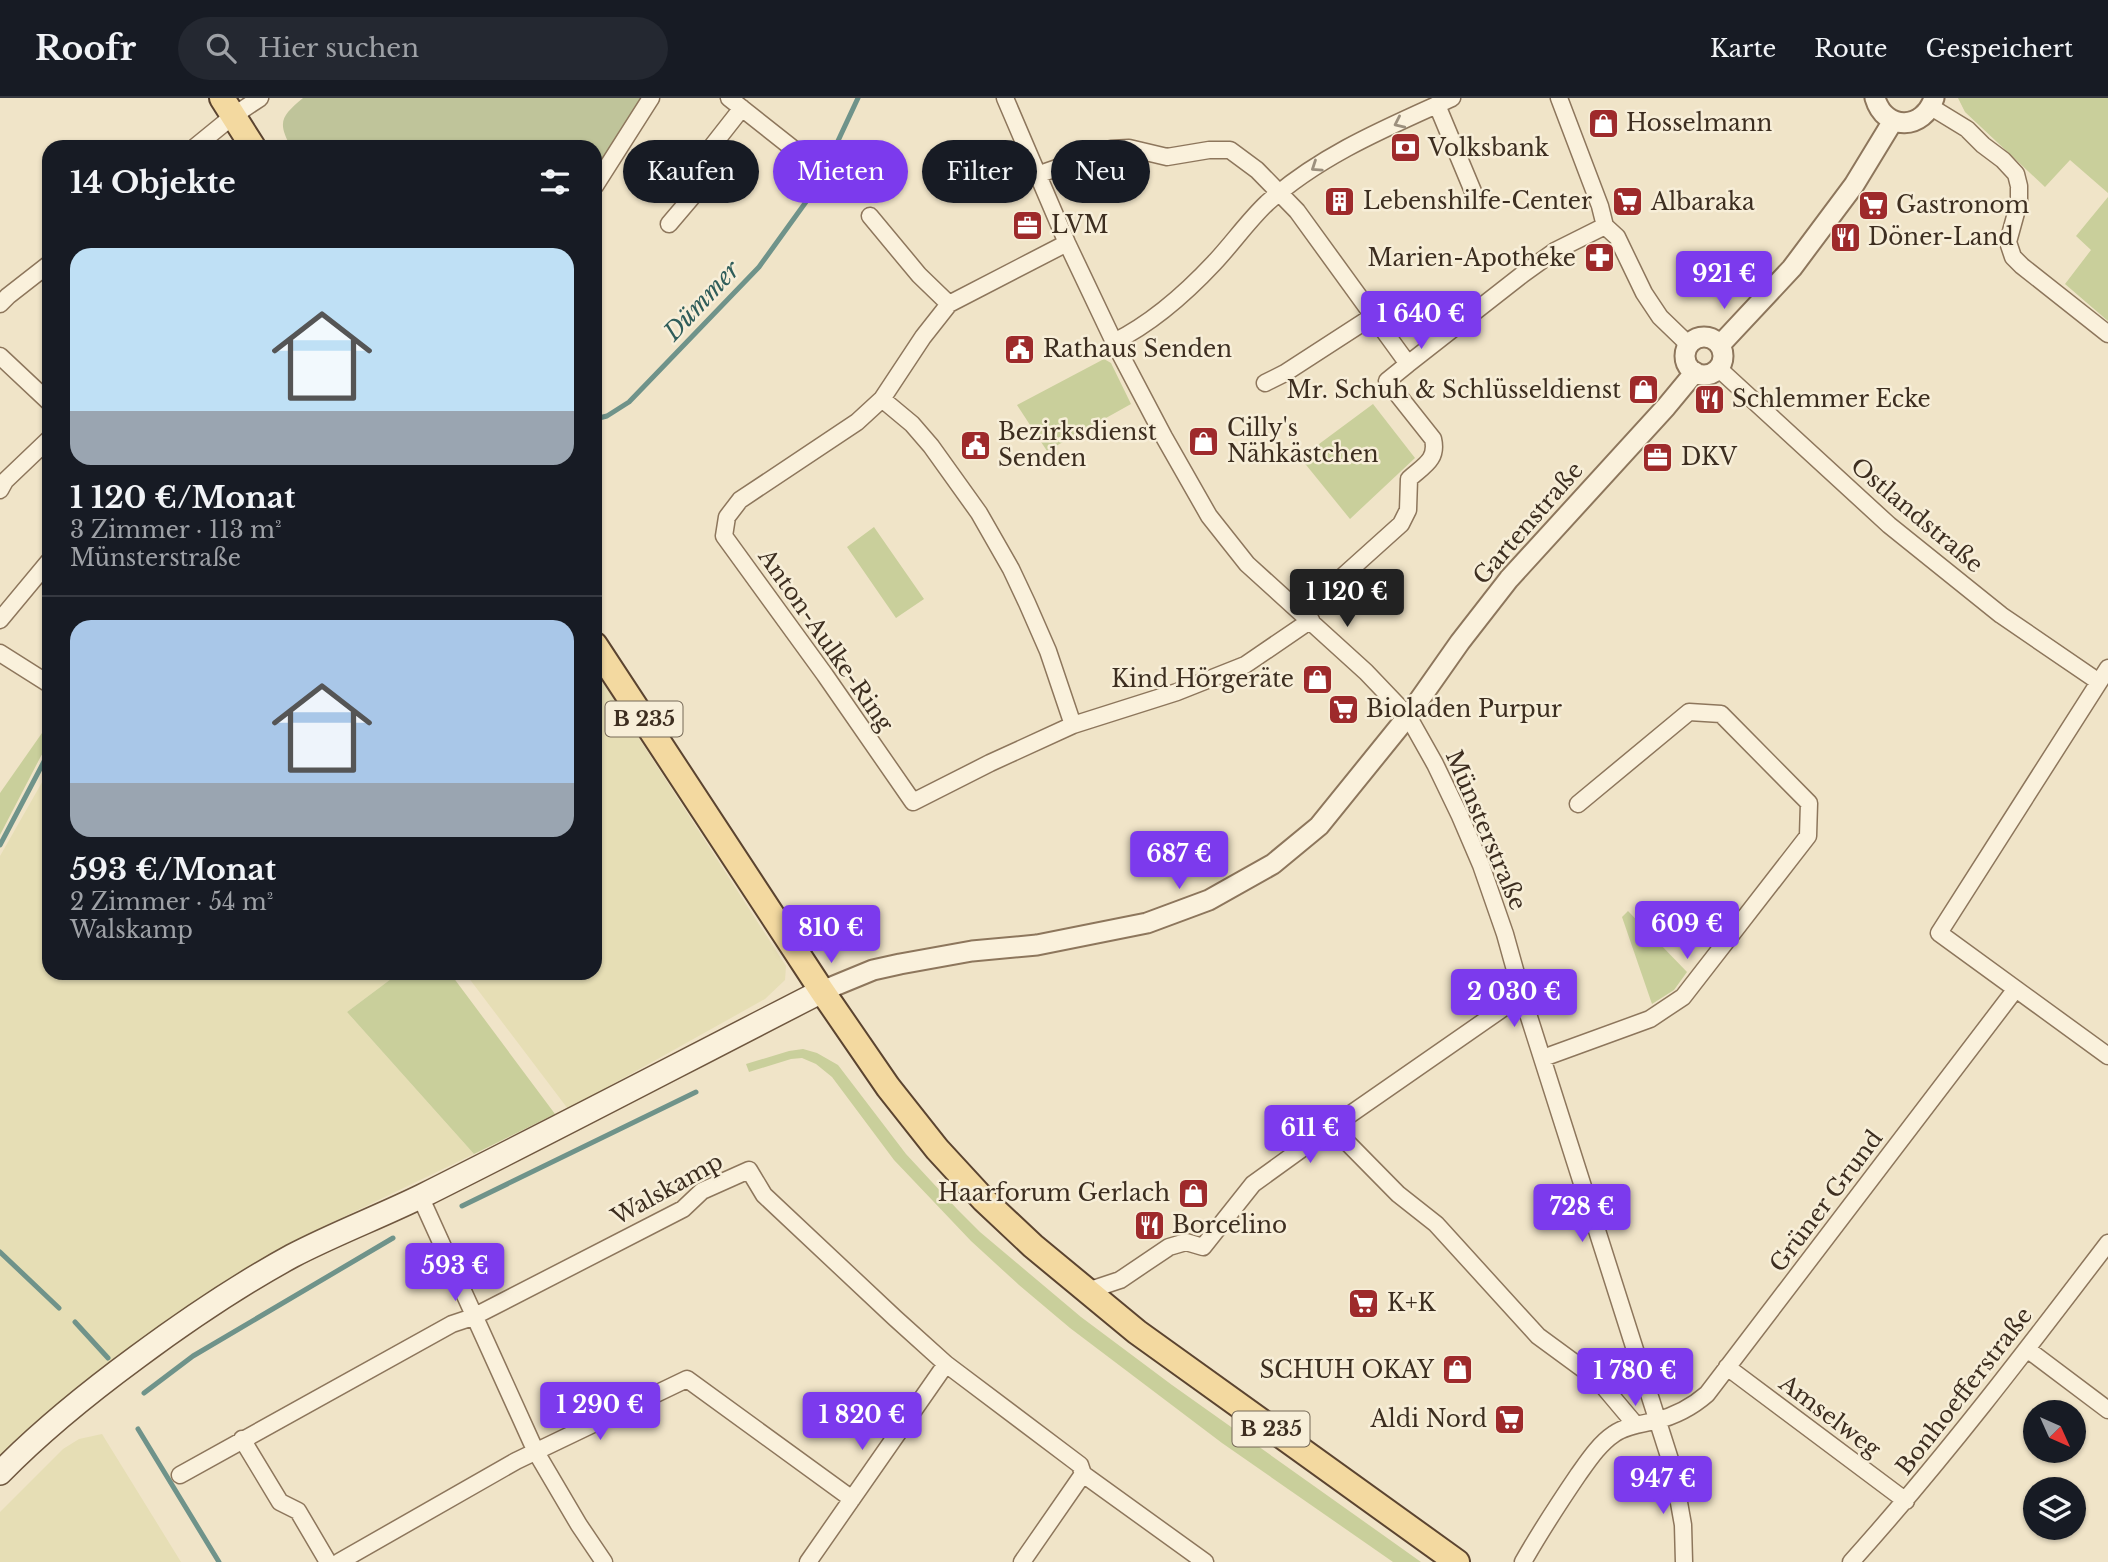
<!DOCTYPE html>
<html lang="de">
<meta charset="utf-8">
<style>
:root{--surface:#171b24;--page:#242831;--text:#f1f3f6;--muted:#9ea1a6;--line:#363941;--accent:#7c3aed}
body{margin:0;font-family:"Libre Baskerville",serif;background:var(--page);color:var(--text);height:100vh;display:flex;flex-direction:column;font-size:26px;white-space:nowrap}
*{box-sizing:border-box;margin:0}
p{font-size:23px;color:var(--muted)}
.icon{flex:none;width:38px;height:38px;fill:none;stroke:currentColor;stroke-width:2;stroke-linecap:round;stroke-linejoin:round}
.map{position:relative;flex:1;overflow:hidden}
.details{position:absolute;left:42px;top:42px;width:560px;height:840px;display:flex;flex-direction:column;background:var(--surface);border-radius:21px;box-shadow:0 2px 5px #0004}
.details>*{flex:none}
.top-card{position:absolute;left:623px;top:42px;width:665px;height:63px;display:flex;gap:14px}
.needle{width:46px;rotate:135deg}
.controls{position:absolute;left:2023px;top:1302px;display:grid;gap:14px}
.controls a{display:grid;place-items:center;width:63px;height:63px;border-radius:50%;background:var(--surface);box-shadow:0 2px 5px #0004;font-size:35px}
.price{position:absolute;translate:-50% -60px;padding:0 16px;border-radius:7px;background:var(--accent);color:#fff;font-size:23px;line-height:46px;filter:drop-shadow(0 2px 4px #0008)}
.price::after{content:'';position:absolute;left:50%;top:42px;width:21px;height:16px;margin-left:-10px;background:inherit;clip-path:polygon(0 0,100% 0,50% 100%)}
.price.selected{background:#222;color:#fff}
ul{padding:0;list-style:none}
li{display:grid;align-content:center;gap:14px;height:371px;padding:0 28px}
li+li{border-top:2px solid var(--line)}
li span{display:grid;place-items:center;height:217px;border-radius:21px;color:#555}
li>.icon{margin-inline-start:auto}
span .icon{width:126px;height:126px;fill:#fffc;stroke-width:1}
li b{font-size:30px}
h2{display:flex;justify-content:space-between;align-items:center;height:84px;padding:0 28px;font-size:30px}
.pill{padding:0 24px;border-radius:32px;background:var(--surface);box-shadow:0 2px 5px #0004;font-size:24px;line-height:63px}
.pill.selected{background:var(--accent);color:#fff}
header{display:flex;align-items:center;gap:42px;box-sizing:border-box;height:98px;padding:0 35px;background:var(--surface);border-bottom:2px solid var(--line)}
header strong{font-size:33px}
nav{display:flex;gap:38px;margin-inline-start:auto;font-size:24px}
.search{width:490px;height:63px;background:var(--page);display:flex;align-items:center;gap:18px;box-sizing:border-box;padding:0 24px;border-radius:38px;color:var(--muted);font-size:26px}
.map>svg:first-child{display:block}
</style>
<header>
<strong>Roofr</strong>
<div class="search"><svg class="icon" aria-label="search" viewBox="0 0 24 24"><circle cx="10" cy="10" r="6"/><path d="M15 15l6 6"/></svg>Hier suchen</div>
<nav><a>Karte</a><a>Route</a><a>Gespeichert</a></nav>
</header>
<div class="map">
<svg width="2108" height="1464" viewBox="0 0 2108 1464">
<rect width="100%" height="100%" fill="#f0e4c8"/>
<path fill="#e6deb5" d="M595,572L786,868L785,882L765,901L568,1011L465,875H595Z
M49,672V875H399L347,914L474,1056L304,1138L233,1179L167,1224L77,1289L0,1357V758Z
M102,1336L181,1464H0V1414L63,1351L79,1341Z"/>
<path fill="#c9cf9b" d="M1958,0H2108V95L2070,62L2045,89L1965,14Z
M2108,99V223L2065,186L2091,152L2076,138Z
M1104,261L1111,265L1131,306L1047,353L1017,307Z
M1373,306L1415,360L1350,421L1298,357L1315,349Z
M874,429L924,501L896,520L847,449Z
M49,625V646L41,658L0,737V695Z
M1628,813L1687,874L1674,892L1652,906L1622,819Z
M399,875H450L555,1016L474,1056L347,914Z
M803,951L817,955L838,967L906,1056L957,1111L980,1134L1081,1219L1172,1287L1421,1464H1393L1222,1345L1070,1230L1019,1187L971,1143L894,1062L832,979L816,966L802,960L791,961L749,974L746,966L789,953Z"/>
<path fill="#bfc49a" d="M303,0H643L595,74V49H291C276,23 283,17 303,0Z"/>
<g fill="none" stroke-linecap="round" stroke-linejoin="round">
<path stroke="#6f938a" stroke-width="5" d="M595,321L607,318L629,304L759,169L816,90L858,0
M0,747L49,654
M462,1108L696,994
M0,1154L59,1210
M75,1224L108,1260
M144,1295L193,1258L393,1140
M138,1331L219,1464"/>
<defs>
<path id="minor" d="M729,0L815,68
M1005,0L1067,145L1114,244L1164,339L1209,418L1247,466L1366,574L1408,618L1435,666L1460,718L1481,767L1505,836L1522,897L1673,1371L1683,1427L1684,1464
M1559,0L1600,108L1605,128L1617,139L1644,195L1660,219L1689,247
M1437,7L1477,103
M1931,9L1967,31L1983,47L2003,62L2016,76L2019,88V104L2008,144L2013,159L2022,168L2108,236
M195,49L233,18L260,0
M1037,77L1111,51L1129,50L1167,59L1209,52H1230L1257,72L1297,113L1408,266L1387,283L1433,341C1438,362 1423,368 1409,381L1408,412L1401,426L1302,515
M595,88L651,0
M870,118L919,177L949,206
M669,126L703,86L691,75L742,10
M0,206L8,198L49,166
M1114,244C1152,225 1185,196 1214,165C1232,146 1248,123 1267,105C1320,57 1388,29 1452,0
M0,258L49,304
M1408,266L1523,176L1555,153L1605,128
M1718,270L1889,427L2001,517L2099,584
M1265,285L1285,275L1373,218
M882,301L923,239L949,206L1067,145
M0,392L5,383L49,341
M0,522L49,463
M0,555L49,586
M2108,570L1939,835L2108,958
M1073,627L1048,553L1027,505L1011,471L979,415L931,348L912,326L882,301L857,324L740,402L727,419L724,438L825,577L913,704L990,665L1073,627L1177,594L1245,567L1311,522
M1543,960L1650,921L1683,899L1808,738L1809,705L1721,616L1689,614L1578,706
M1332,1029L1398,1096L1436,1126L1538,1238L1598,1282L1635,1326
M420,1098L536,1354L579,1427L604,1464
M1087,1193L1120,1182L1169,1149L1186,1144L1203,1149L1253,1086L1332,1029L1522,897
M2027,1251L2108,1312
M1727,1269L1906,1403
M242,1341L280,1404L298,1413L328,1464
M180,1377L452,1226L473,1219L683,1111L702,1093L749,1072L764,1097L895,1220L946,1266L1080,1367L1083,1376L1205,1464
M339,1464L516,1363L687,1281L852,1401
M808,1464L946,1266
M1022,1464L1083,1376
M1523,1464C1540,1434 1559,1405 1578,1377C1588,1363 1599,1346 1614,1336C1625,1328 1641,1326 1655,1323C1675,1318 1691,1310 1707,1296L2015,892
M1851,1464C1942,1363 2025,1254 2108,1145"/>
<path id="tertiary" d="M1875,0C1885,34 1924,32 1934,0
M1685 258a19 19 0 1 1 38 0a19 19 0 1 1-38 0Z
M1720,247L1792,170L1854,87L1893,23
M822,893L873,872L900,866L972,853L1037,847L1147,825L1209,802L1273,766L1319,728L1408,618L1460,544L1509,481L1666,309L1695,274"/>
<path id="secondary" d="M0,1375C42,1332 88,1295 137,1259C187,1222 237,1188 292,1158C334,1136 379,1119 422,1098C556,1031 689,961 822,893"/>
<path id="primary" d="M222,0L253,49
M595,547L822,893L888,989L937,1051L984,1102L1033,1148L1137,1234L1457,1464"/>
</defs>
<use href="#minor" stroke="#8d765c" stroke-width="19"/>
<use href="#tertiary" stroke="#8d765c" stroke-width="23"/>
<use href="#secondary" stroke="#6f573f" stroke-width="26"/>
<use href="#primary" stroke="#5b4430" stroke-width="28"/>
<use href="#minor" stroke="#faf1dc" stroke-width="16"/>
<use href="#tertiary" stroke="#faf1dc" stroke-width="19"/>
<use href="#secondary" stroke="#faf1dc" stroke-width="23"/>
<use href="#primary" stroke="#f3d9a0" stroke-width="24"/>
</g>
<defs><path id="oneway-chevron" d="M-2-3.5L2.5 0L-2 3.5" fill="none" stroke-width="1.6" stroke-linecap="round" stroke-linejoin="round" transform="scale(1.75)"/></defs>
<g stroke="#9c907e">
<use href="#oneway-chevron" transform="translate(1399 25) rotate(155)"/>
<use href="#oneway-chevron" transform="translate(1316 69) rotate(146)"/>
</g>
<defs>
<symbol id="shop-square" viewBox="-11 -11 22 22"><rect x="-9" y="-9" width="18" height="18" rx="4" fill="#9e2a2b" stroke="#f7eed8"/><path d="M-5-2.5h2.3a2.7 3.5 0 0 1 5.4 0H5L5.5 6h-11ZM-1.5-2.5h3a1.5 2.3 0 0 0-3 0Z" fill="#fff"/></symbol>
<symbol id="bank-square" viewBox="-11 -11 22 22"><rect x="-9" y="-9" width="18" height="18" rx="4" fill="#9e2a2b" stroke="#f7eed8"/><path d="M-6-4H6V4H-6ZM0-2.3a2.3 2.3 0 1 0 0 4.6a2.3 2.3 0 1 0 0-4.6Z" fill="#fff"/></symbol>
<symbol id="building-square" viewBox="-11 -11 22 22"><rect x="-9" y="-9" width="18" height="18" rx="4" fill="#9e2a2b" stroke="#f7eed8"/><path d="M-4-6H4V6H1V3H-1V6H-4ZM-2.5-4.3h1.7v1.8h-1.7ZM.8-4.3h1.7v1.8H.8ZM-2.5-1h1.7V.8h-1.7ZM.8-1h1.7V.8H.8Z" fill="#fff"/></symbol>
<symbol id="supermarket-square" viewBox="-11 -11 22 22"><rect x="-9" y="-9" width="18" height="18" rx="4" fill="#9e2a2b" stroke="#f7eed8"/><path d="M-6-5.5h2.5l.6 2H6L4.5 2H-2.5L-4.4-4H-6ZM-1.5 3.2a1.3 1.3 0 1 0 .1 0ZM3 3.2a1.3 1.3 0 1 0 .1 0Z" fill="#fff"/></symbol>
<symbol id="office-square" viewBox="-11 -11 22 22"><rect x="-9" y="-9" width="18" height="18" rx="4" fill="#9e2a2b" stroke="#f7eed8"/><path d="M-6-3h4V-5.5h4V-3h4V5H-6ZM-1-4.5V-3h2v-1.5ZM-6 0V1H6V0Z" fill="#fff"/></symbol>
<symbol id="restaurant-square" viewBox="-11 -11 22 22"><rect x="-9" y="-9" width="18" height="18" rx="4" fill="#9e2a2b" stroke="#f7eed8"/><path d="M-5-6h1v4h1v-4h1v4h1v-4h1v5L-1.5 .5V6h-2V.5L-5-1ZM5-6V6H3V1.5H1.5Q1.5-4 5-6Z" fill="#fff"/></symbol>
<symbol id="pharmacy-square" viewBox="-11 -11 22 22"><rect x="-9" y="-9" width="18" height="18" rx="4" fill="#9e2a2b" stroke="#f7eed8"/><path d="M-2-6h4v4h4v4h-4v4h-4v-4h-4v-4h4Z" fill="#fff"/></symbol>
<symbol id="civic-square" viewBox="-11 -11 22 22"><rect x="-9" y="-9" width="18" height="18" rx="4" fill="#9e2a2b" stroke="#f7eed8"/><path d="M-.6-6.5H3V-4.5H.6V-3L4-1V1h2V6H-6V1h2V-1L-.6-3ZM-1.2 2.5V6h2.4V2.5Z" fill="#fff"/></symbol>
</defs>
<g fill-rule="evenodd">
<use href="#shop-square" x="1586" y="8" width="35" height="35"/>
<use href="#bank-square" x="1388" y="32" width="35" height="35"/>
<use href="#building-square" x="1322" y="86" width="35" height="35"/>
<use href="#supermarket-square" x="1610" y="86" width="35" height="35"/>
<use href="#supermarket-square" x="1856" y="90" width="35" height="35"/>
<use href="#office-square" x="1010" y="110" width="35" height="35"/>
<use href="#restaurant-square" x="1828" y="122" width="35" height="35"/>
<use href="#pharmacy-square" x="1582" y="142" width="35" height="35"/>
<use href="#civic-square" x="1002" y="234" width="35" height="35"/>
<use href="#shop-square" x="1626" y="274" width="35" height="35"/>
<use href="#restaurant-square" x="1692" y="284" width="35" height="35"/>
<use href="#shop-square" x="1186" y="326" width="35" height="35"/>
<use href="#civic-square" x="958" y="330" width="35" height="35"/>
<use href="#office-square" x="1640" y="342" width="35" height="35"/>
<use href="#shop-square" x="1300" y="564" width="35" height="35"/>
<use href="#supermarket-square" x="1326" y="594" width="35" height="35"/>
<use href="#shop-square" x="1176" y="1078" width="35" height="35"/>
<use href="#restaurant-square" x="1132" y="1110" width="35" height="35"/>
<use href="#supermarket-square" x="1346" y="1188" width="35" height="35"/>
<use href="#shop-square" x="1440" y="1254" width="35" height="35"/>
<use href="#supermarket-square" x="1492" y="1304" width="35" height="35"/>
</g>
<g text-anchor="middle" stroke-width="5" stroke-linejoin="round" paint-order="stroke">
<g fill="#f7eed8" stroke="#756857" stroke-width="2">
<rect x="605.5" y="603.5" width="77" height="35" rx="5"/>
<rect x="1232.5" y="1313.5" width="77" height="35" rx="5"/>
</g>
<g font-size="21" font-weight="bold" fill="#3d2e20">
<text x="644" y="628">B 235</text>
<text x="1271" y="1338">B 235</text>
</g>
<g font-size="23" fill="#3d2e20" stroke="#f7eed8" text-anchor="start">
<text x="1626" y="33">Hosselmann</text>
<text x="1428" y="58">Volksbank</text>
<text x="1363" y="111">Lebenshilfe-Center</text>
<text x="1651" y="112">Albaraka</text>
<text x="1896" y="115">Gastronom</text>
<text x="1051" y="135">LVM</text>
<text x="1868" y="147">Döner-Land</text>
<text x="1576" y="168" text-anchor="end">Marien-Apotheke</text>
<text x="1043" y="259">Rathaus Senden</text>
<text x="1621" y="300" text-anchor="end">Mr. Schuh &amp; Schlüsseldienst</text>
<text x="1732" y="309">Schlemmer Ecke</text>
<text x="1227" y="338">Cilly's<tspan x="1227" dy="26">Nähkästchen</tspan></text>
<text x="998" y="342">Bezirksdienst<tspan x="998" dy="26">Senden</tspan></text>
<text x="1681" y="367">DKV</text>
<text x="1294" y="589" text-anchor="end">Kind Hörgeräte</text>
<text x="1366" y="619">Bioladen Purpur</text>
<text x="1170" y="1103" text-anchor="end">Haarforum Gerlach</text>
<text x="1172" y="1135">Borcelino</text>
<text x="1387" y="1213">K+K</text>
<text x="1434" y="1280" text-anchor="end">SCHUH OKAY</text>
<text x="1487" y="1329" text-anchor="end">Aldi Nord</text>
</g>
<g font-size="23" fill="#3d2e20" stroke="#f7eed8">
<text transform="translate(1917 417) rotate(40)" y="8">Ostlandstraße</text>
<text transform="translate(1528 425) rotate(-49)" y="8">Gartenstraße</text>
<text transform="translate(826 542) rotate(55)" y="8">Anton-Aulke-Ring</text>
<text transform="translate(1486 732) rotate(67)" y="8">Münsterstraße</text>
<text transform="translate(667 1091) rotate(-29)" y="8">Walskamp</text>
<text transform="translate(1826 1103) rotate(-53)" y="8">Grüner Grund</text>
<text transform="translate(1964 1293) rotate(-52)" y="8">Bonhoefferstraße</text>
<text transform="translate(1830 1318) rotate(37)" y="8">Amselweg</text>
</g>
<g font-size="24" font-style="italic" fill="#2f5d5a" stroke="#f7eed8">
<text transform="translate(702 203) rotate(-47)" y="8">Dümmer</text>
</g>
</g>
</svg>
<div class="controls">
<a><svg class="needle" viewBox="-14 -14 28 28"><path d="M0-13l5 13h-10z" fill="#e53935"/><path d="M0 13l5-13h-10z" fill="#9ea1a6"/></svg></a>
<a><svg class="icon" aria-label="layers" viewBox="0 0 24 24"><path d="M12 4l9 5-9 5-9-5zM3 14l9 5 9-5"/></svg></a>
</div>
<b class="price" style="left:1724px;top:213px">921 €</b>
<b class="price" style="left:1421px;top:253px">1 640 €</b>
<b class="price selected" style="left:1347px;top:531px">1 120 €</b>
<b class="price" style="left:1179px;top:793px">687 €</b>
<b class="price" style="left:1687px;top:863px">609 €</b>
<b class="price" style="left:831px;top:867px">810 €</b>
<b class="price" style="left:1514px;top:931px">2 030 €</b>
<b class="price" style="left:1310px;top:1067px">611 €</b>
<b class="price" style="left:1582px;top:1146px">728 €</b>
<b class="price" style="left:455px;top:1205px">593 €</b>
<b class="price" style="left:1635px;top:1310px">1 780 €</b>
<b class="price" style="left:600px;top:1344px">1 290 €</b>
<b class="price" style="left:862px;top:1354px">1 820 €</b>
<b class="price" style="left:1663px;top:1418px">947 €</b>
<div class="top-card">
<a class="pill">Kaufen</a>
<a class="pill selected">Mieten</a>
<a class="pill">Filter</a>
<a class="pill">Neu</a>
</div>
<section class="details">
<h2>14 Objekte<svg class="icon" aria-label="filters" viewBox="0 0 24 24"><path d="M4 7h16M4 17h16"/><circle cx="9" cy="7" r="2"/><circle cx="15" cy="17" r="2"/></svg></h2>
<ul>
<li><span style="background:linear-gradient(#bfe0f5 75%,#9aa5b1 0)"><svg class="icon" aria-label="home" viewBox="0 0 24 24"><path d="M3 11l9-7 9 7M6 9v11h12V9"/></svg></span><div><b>1 120 €/Monat</b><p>3 Zimmer · 113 m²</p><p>Münsterstraße</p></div></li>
<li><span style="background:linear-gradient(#a9c7e8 75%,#9aa5b1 0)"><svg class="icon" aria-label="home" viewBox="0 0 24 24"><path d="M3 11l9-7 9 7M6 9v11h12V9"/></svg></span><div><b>593 €/Monat</b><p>2 Zimmer · 54 m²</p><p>Walskamp</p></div></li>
</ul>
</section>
</div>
